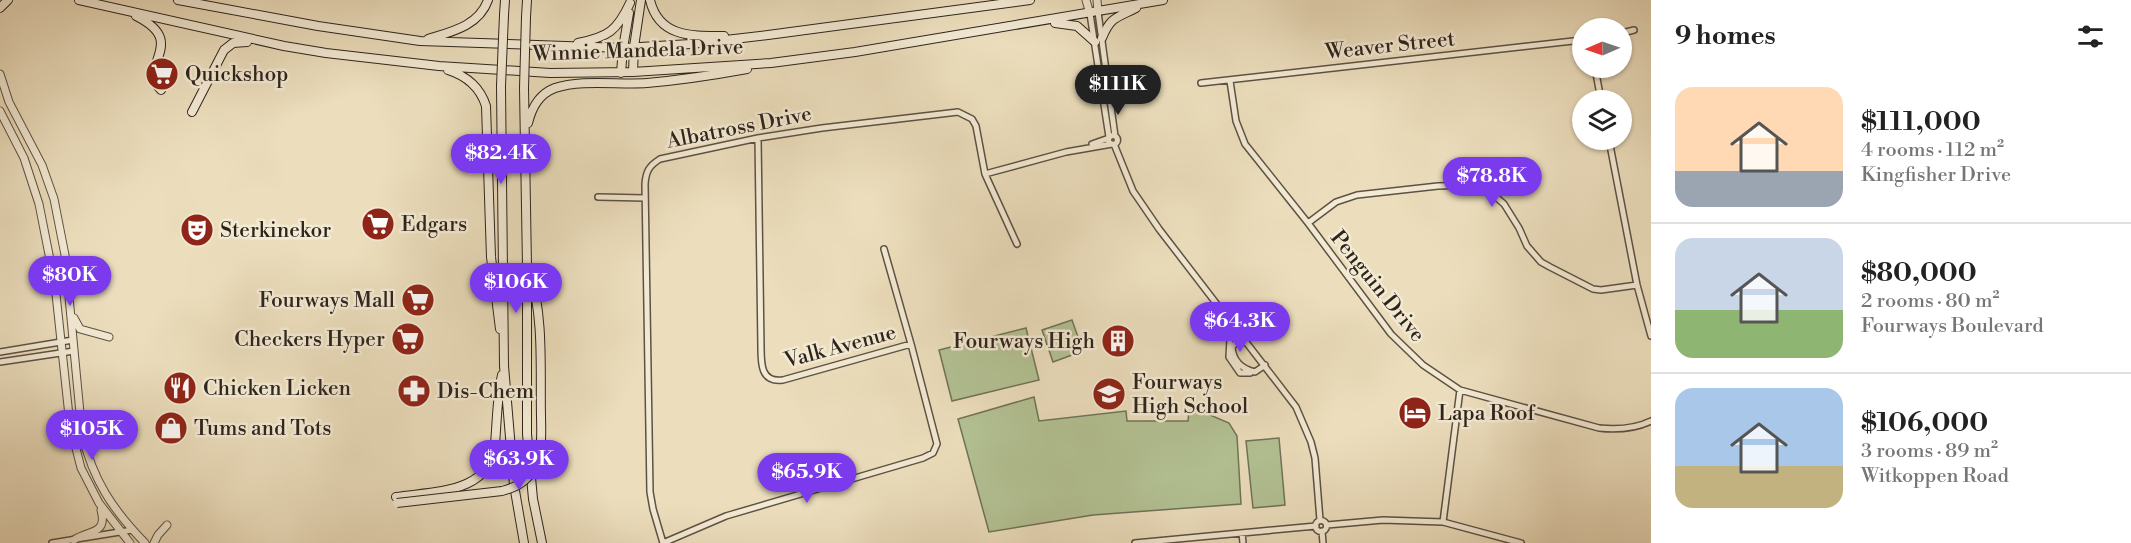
<!DOCTYPE html>
<meta charset="utf-8">
<style>
:root{--surface:#fff;--page:#f6f6f6;--text:#222;--muted:#767676;--line:#e0e0e0;--accent:#7c3aed}
body{margin:0;font-family:"Libre Bodoni",serif;background:var(--page);color:var(--text);height:100vh;display:flex;flex-direction:column;font-size:22px;white-space:nowrap}
*{box-sizing:border-box;margin:0}
p{font-size:20px;color:var(--muted)}
.icon{flex:none;width:33px;height:33px;fill:none;stroke:currentColor;stroke-width:2;stroke-linecap:round;stroke-linejoin:round}
.map{position:relative;flex:1;overflow:hidden}
.panel{display:flex;flex-direction:column;background:var(--surface);width:480px}
.panel>*{flex:none}
.needle{width:39px;rotate:268deg}
.fabs{position:absolute;left:1572px;top:18px;display:grid;gap:12px}
.fabs a{display:grid;place-items:center;width:60px;height:60px;border-radius:50%;background:var(--surface);box-shadow:0 2px 4px #0004;font-size:30px}
.price{position:absolute;translate:-50% -51px;padding:0 14px;border-radius:21px;background:var(--accent);color:#fff;font-size:20px;line-height:39px;filter:drop-shadow(0 2px 3px #0008)}
.price::after{content:'';position:absolute;left:50%;top:36px;width:18px;height:14px;margin-left:-9px;background:inherit;clip-path:polygon(0 0,100% 0,50% 100%)}
.price.selected{background:#222;color:#fff}
ul{padding:0;list-style:none}
li{display:flex;align-items:center;gap:18px;height:150px;padding:0 24px}
li+li{border-top:2px solid var(--line)}
li span{display:grid;place-items:center;flex:none;width:168px;height:120px;border-radius:18px;color:#555}
li>.icon{margin-inline-start:auto}
span .icon{width:72px;height:72px;fill:#fffc;stroke-width:1}
li b{font-size:26px}
h2{display:flex;justify-content:space-between;align-items:center;height:72px;padding:0 24px;font-size:26px}
main{display:flex;flex:1;min-height:0}
.map>svg:first-child{display:block}
</style>
<main>
<div class="map">
<svg width="1651" height="543" viewBox="0 0 1651 543">
<rect width="100%" height="100%" fill="#ecdebd"/>
<filter id="stains"><feTurbulence type="fractalNoise" baseFrequency=".00333" numOctaves="4"/><feColorMatrix values="0 0 0 0 .2 0 0 0 0 .09 0 0 0 0 .02 0 0 0 .5 -.17"/></filter>
<radialGradient id="worn" r=".72"><stop offset=".6" stop-color="#630" stop-opacity="0"/><stop offset="1" stop-color="#630" stop-opacity=".3"/></radialGradient>
<path fill="#b3c294" stroke="#707358" stroke-width="1.5" d="M1072,320L1083,351L1053,362L1042,330Z
M1026,328L1039,380L952,401L939,350Z
M1034,397L1039,421L1126,411L1127,421H1188L1189,411L1194,408L1229,423L1237,436L1241,504L1093,515L989,532L958,419Z
M1279,438L1285,505L1253,508L1246,441Z"/>
<g fill="none" stroke-linecap="round" stroke-linejoin="round">
<defs>
<path id="minor" d="M1098,12L1115,136
M1090,14L1109,137
M1622,33L1634,30
M1595,68L1601,100
M1230,81L1236,121L1245,144L1308,223L1391,334L1423,365L1460,390L1599,428C1617,430 1634,429 1651,421
M1201,83L1582,40
M1108.5 140a4.5 4.5 0 1 1 9 0a4.5 4.5 0 1 1-9 0Z
M1609,140L1637,285L1651,336
M1092,144L1109,138
M1114,144L1133,191L1159,229L1296,407L1311,442L1315,458L1320,520
M985,174L1066,152L1112,144
M598,197L645,198
M1308,223L1336,202L1357,195L1438,186L1471,185L1488,190L1504,204L1519,228L1527,246L1541,262L1550,267L1593,289L1601,290L1637,285
M884,249L911,344
M1239,331L1230,339L1229,357L1240,373H1250
M1242,336L1232,347C1233,361 1242,369 1255,372L1265,365
M0,352L73,340
M0,362L74,351
M1315.5 526a5.5 5.5 0 1 1 11 0a5.5 5.5 0 1 1-11 0Z
M1443,522L1460,390
M1327,525L1383,520L1443,522L1521,543
M1322,531L1323,543
M1242,533L1243,543
M52,543L132,530
M663,543L653,509L650,492L645,184C646,171 649,166 660,159L758,138L822,128L958,112L972,119L976,126L985,174L1017,244
M663,543L726,516L923,458L933,453L937,444L911,344L783,380C761,383 761,364 761,348L758,138
M1135,543L1316,526"/>
<path id="tertiary" d="M1086,0L1090,14
M1097,0L1098,12
M0,74L9,102L42,165L54,199L65,255L82,434C93,480 112,509 145,543
M0,111L24,158L39,204L55,285L70,425L81,468L99,503L130,543
M74,318L80,329L109,337
M74,540C88,530 108,535 101,510
M154,543L158,535L167,525"/>
<path id="secondary" d="M79,0L284,46L326,53L439,66L550,73L633,72L771,63L855,52L1163,0
M178,0L318,26L420,41L623,48L691,44L768,35L1030,0
M650,0C659,38 693,36 724,36
M0,8L8,0
M504,15L505,0
M136,16C190,43 136,65 161,90
M526,17L527,0
M1055,23L1077,26L1095,42
M1102,38C1111,16 1117,18 1136,8
M428,39C451,32 479,26 488,0
M578,43C608,37 617,31 630,3
M448,70C467,76 480,87 486,106L491,257L500,329
M633,72L634,47L641,0
M621,73L623,48L629,13
M501,86L504,366L514,485L524,543
M524,88L527,267V434L533,499L542,543
M192,112L224,50L233,43L247,42
M528,123C532,107 539,94 555,88C581,79 619,85 647,83C681,80 714,75 747,69
M530,274C544,316 540,372 541,416
M396,497C435,491 490,494 495,444C497,421 497,397 502,375"/>
</defs>
<use href="#minor" stroke="#5d5244" stroke-width="8"/>
<use href="#tertiary" stroke="#5d5244" stroke-width="9"/>
<use href="#secondary" stroke="#2d241c" stroke-width="10"/>
<use href="#minor" stroke="#f3ead4" stroke-width="5"/>
<use href="#tertiary" stroke="#f3ead4" stroke-width="7"/>
<use href="#secondary" stroke="#f3ead4" stroke-width="8"/>
<defs>
<path id="secondary-bridge" d="M501,86L504,15
M524,88L526,17
M397,503L502,491C542,481 542,450 541,416"/>
</defs>
<use href="#secondary-bridge" stroke="#2d241c" stroke-width="10" stroke-linecap="butt"/>
<use href="#secondary-bridge" stroke="#f3ead4" stroke-width="8"/>
</g>
<defs>
<symbol id="supermarket-disc" viewBox="-11 -11 22 22"><circle r="9.5" fill="#8f2418" stroke="#f3ead4"/><path d="M-6-5.5h2.5l.6 2H6L4.5 2H-2.5L-4.4-4H-6ZM-1.5 3.2a1.3 1.3 0 1 0 .1 0ZM3 3.2a1.3 1.3 0 1 0 .1 0Z" fill="#fff"/></symbol>
<symbol id="theatre-disc" viewBox="-11 -11 22 22"><circle r="9.5" fill="#8f2418" stroke="#f3ead4"/><path d="M-5-5.5Q0-4 5-5.5V0Q5 5 0 6Q-5 5-5 0ZM-3.3-2.5H-1v1.5H-3.3ZM1-2.5H3.3v1.5H1ZM-2.8 1Q0 5.5 2.8 1Z" fill="#fff"/></symbol>
<symbol id="building-disc" viewBox="-11 -11 22 22"><circle r="9.5" fill="#8f2418" stroke="#f3ead4"/><path d="M-4-6H4V6H1V3H-1V6H-4ZM-2.5-4.3h1.7v1.8h-1.7ZM.8-4.3h1.7v1.8H.8ZM-2.5-1h1.7V.8h-1.7ZM.8-1h1.7V.8H.8Z" fill="#fff"/></symbol>
<symbol id="restaurant-disc" viewBox="-11 -11 22 22"><circle r="9.5" fill="#8f2418" stroke="#f3ead4"/><path d="M-5-6h1v4h1v-4h1v4h1v-4h1v5L-1.5 .5V6h-2V.5L-5-1ZM5-6V6H3V1.5H1.5Q1.5-4 5-6Z" fill="#fff"/></symbol>
<symbol id="pharmacy-disc" viewBox="-11 -11 22 22"><circle r="9.5" fill="#8f2418" stroke="#f3ead4"/><path d="M-2-6h4v4h4v4h-4v4h-4v-4h-4v-4h4Z" fill="#fff"/></symbol>
<symbol id="school-disc" viewBox="-11 -11 22 22"><circle r="9.5" fill="#8f2418" stroke="#f3ead4"/><path d="M0-5L7-2L0 1L-7-2ZM-4 1L0 2.5L4 1V4Q0 6-4 4Z" fill="#fff"/></symbol>
<symbol id="hotel-disc" viewBox="-11 -11 22 22"><circle r="9.5" fill="#8f2418" stroke="#f3ead4"/><path d="M-6-4.5h1.5V1H6V5H4.5V3h-9V5H-6ZM-4 0a1.8 1.8 0 1 1 3.6 0ZM.5 0V-2.5h3Q6-2.5 6 0Z" fill="#fff"/></symbol>
<symbol id="shop-disc" viewBox="-11 -11 22 22"><circle r="9.5" fill="#8f2418" stroke="#f3ead4"/><path d="M-5-2.5h2.3a2.7 3.5 0 0 1 5.4 0H5L5.5 6h-11ZM-1.5-2.5h3a1.5 2.3 0 0 0-3 0Z" fill="#fff"/></symbol>
</defs>
<g fill-rule="evenodd">
<use href="#supermarket-disc" x="143" y="55" width="38" height="38"/>
<use href="#supermarket-disc" x="359" y="205" width="38" height="38"/>
<use href="#theatre-disc" x="178" y="211" width="38" height="38"/>
<use href="#supermarket-disc" x="399" y="281" width="38" height="38"/>
<use href="#supermarket-disc" x="389" y="320" width="38" height="38"/>
<use href="#building-disc" x="1099" y="322" width="38" height="38"/>
<use href="#restaurant-disc" x="161" y="369" width="38" height="38"/>
<use href="#pharmacy-disc" x="395" y="372" width="38" height="38"/>
<use href="#school-disc" x="1090" y="375" width="38" height="38"/>
<use href="#hotel-disc" x="1396" y="394" width="38" height="38"/>
<use href="#shop-disc" x="152" y="409" width="38" height="38"/>
</g>
<g text-anchor="middle" stroke-width="5" stroke-linejoin="round" paint-order="stroke">
<g font-size="21" fill="#2d241c" stroke="#f3ead4">
<text transform="translate(1390 45) rotate(-6)" y="7">Weaver Street</text>
<text transform="translate(638 50) rotate(-2)" y="7">Winnie Mandela Drive</text>
<text transform="translate(739 127) rotate(-11)" y="7">Albatross Drive</text>
<text transform="translate(1378 286) rotate(51)" y="7">Penguin Drive</text>
<text transform="translate(840 346) rotate(-15)" y="7">Valk Avenue</text>
</g>
<g font-size="21" fill="#2d241c" stroke="#f3ead4" text-anchor="start">
<text x="185" y="81">Quickshop</text>
<text x="401" y="231">Edgars</text>
<text x="220" y="237">Sterkinekor</text>
<text x="395" y="307" text-anchor="end">Fourways Mall</text>
<text x="385" y="346" text-anchor="end">Checkers Hyper</text>
<text x="1095" y="348" text-anchor="end">Fourways High</text>
<text x="1132" y="389">Fourways<tspan x="1132" dy="24">High School</tspan></text>
<text x="203" y="395">Chicken Licken</text>
<text x="437" y="398">Dis-Chem</text>
<text x="1438" y="420">Lapa Roof</text>
<text x="194" y="435">Tums and Tots</text>
</g>
</g>
<rect width="100%" height="100%" filter="url(#stains)"/>
<rect width="100%" height="100%" fill="url(#worn)"/>
</svg>
<div class="fabs">
<a><svg class="needle" viewBox="-14 -14 28 28"><path d="M0-13l5 13h-10z" fill="#e53935"/><path d="M0 13l5-13h-10z" fill="#767676"/></svg></a>
<a><svg class="icon" aria-label="layers" viewBox="0 0 24 24"><path d="M12 4l9 5-9 5-9-5zM3 14l9 5 9-5"/></svg></a>
</div>
<b class="price selected" style="left:1118px;top:116px">$111K</b>
<b class="price" style="left:501px;top:185px">$82.4K</b>
<b class="price" style="left:1492px;top:208px">$78.8K</b>
<b class="price" style="left:70px;top:307px">$80K</b>
<b class="price" style="left:516px;top:314px">$106K</b>
<b class="price" style="left:1240px;top:353px">$64.3K</b>
<b class="price" style="left:92px;top:461px">$105K</b>
<b class="price" style="left:519px;top:491px">$63.9K</b>
<b class="price" style="left:807px;top:504px">$65.9K</b>
</div>
<section class="panel">
<h2>9 homes<svg class="icon" aria-label="filters" viewBox="0 0 24 24"><path d="M4 7h16M4 17h16"/><circle cx="9" cy="7" r="2"/><circle cx="15" cy="17" r="2"/></svg></h2>
<ul>
<li><span style="background:linear-gradient(#ffd9b3 70%,#9aa5b1 0)"><svg class="icon" aria-label="home" viewBox="0 0 24 24"><path d="M3 11l9-7 9 7M6 9v11h12V9"/></svg></span><div><b>$111,000</b><p>4 rooms · 112 m²</p><p>Kingfisher Drive</p></div></li>
<li><span style="background:linear-gradient(#c9d6e8 60%,#8fb573 0)"><svg class="icon" aria-label="home" viewBox="0 0 24 24"><path d="M3 11l9-7 9 7M6 9v11h12V9"/></svg></span><div><b>$80,000</b><p>2 rooms · 80 m²</p><p>Fourways Boulevard</p></div></li>
<li><span style="background:linear-gradient(#a9c7e8 65%,#c2b280 0)"><svg class="icon" aria-label="home" viewBox="0 0 24 24"><path d="M3 11l9-7 9 7M6 9v11h12V9"/></svg></span><div><b>$106,000</b><p>3 rooms · 89 m²</p><p>Witkoppen Road</p></div></li>
</ul>
</section>
</main>
